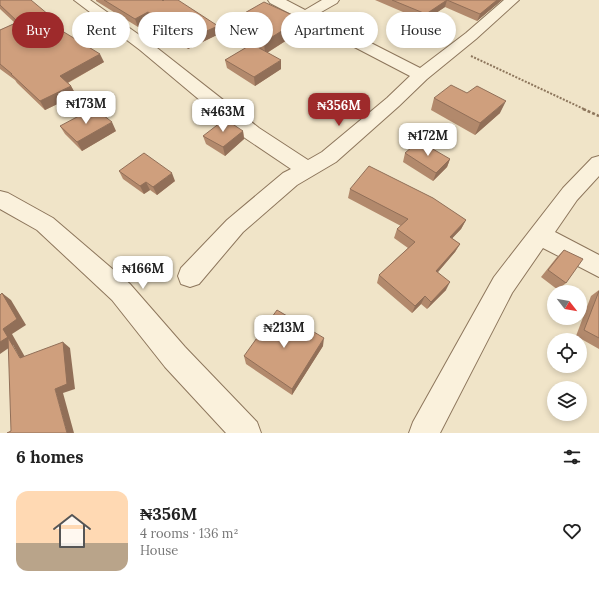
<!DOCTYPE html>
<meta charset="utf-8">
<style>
:root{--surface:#fff;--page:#f6f6f6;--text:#222;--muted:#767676;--accent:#9e2a2b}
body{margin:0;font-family:Lora,serif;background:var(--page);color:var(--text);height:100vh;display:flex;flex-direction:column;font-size:15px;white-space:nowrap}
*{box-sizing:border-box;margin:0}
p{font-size:13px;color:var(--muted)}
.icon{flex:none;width:22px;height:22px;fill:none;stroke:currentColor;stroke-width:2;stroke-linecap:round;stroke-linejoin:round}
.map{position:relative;height:433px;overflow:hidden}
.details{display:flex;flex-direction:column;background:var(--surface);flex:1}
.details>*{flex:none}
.guide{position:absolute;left:12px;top:12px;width:575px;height:36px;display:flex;gap:8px}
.needle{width:26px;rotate:121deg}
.tools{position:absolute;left:547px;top:285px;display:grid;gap:8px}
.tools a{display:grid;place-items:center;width:40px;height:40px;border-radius:50%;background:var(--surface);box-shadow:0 2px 6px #0003;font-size:20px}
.price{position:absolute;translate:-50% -34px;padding:0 9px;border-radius:8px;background:#fff;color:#222;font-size:13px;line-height:26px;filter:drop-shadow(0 1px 2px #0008)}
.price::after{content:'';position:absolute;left:50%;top:24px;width:12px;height:9px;margin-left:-6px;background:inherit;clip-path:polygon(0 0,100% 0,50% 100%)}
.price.selected{background:var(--accent);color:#fff}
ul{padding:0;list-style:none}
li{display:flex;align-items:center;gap:12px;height:100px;padding:0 16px}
li span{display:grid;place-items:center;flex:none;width:112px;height:80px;border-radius:12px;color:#555}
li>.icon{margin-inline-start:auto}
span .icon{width:48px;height:48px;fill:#fffc;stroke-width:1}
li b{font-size:17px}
h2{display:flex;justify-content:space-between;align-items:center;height:48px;padding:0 16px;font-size:17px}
.tag{padding:0 14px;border-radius:18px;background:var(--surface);box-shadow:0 2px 6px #0003;font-size:14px;line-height:36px}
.tag.selected{background:var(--accent);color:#fff}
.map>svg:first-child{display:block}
</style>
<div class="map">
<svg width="599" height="433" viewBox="0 0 599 433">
<rect width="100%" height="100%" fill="#f0e4c8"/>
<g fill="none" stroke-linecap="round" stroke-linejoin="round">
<defs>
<path id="minor" d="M74,0H90L152,44L259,128L308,160L322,152L387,98L410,76L270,3L268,0H286L305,10L322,0H339L337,3L316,15L420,68L466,33L504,0H519L476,39L427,79L399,106L336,162L297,185L243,232L199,284L190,287L181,284L178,276L181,268L227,220L283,173L291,169L245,138L140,50Z
M599,156V176L577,200L555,232L599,255V277L543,248L512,293L440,433H409L413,422L494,277L563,188L592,158Z
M0,191L8,193L53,218L130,284L185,347L257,422L261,433H226L165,367L112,300L37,230L0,209Z"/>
</defs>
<use href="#minor" stroke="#8d765c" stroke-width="2"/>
<path stroke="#8d765c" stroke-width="2" stroke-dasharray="2 1.5" stroke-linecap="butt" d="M471,56L586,110"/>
<path stroke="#8d765c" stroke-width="2.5" stroke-dasharray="3 2" stroke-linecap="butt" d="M583,109L599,116"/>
<use href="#minor" fill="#faf1dc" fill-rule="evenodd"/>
</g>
<path fill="#b2896c" d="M0,0L59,29L104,62L68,83L71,86L76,95L45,110L17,83L15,80L0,69V30L15,23L0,9Z
M96,0H162L218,26L219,34L188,49L150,20L138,27L96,1Z
M375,0H502L477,21L445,7L424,21Z
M227,23L301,31L267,53L281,69L255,86L227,68L225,60L249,46L229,35Z
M434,98L500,113L475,135L431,110Z
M60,126L116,131L82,151L65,134Z
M243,131L244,139L225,156L206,144L203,136Z
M405,153L450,159L447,167L433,181L403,162Z
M119,171L175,181L157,195L150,190L144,194L123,179Z
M350,189L466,220L461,229L452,238L460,244L455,252L438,272L446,290L427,309L421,304L412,313L377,283L379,275L408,248L394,238L397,229L401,226L348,198Z
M564,250L566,283L558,290L541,277L557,257Z
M599,290V349L576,336L591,296Z
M323,346L292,395L246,364L244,356Z"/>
<path fill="#916f58" d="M447,0L445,7L424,21L426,14Z
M497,0H502L477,21L480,14Z
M148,12L150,20L138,27L135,19Z
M301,19V31L265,54L264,42Z
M55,20L59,29L49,23Z
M218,26L219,34L188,49L186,40Z
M100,54L104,62L65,84L60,76Z
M281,60V69L255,86L254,77Z
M71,86L76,95L45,110L40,101Z
M506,101L500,113L475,135L480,123Z
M112,122L116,131L82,151L77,142Z
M243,131L244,139L225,156L223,147Z
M450,159L447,167L433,181L436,173Z
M172,173L175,181L157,195L153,187Z
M146,182L150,190L144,194L140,186Z
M466,220L461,229L446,245L450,237Z
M460,244L455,252L432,279L436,271Z
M450,282L446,290L427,309L431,302Z
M2,293L11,300L26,325L12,334L29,364L20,358L13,345L0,354V342L3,329Z
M425,296L421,304L412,313L415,306Z
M324,338L323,346L292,395V389Z
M63,342L70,348L75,389L63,393L74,433H67L55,389Z"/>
<path fill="#cf9f7d" stroke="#916f58" d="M0,0H31L55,20L49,23L100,54L60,76L71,86L40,101L11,74H12L0,64V30L18,22L0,5Z
M104,0H162L163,1L164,0H178L218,26L186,40L148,12L135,19Z
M392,0H447L426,14Z
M447,0H497L480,14Z
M264,2L301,19L264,42L227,23Z
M252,44L281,60L254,77L225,60Z
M451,85L467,93L477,86L506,101L480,123L434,98Z
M94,108L112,122L77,142L60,126Z
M225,119L243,131L223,147L203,136Z
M419,141L450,159L436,173L405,153Z
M144,153L172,173L153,187L146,182L140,186L119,171Z
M369,166L433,198L466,220L450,237L460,244L436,271L450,282L431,302L425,296L415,306L379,275L415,242L397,229L408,219L350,189Z
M564,250L583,259L566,283L548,270Z
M599,291V338L584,330Z
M2,293L17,319L3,329L20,358L63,342L67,384L55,389L67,433H7L11,431L8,337L0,342V295Z
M277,310L324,338L292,389L244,356Z"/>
</svg>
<div class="tools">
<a><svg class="needle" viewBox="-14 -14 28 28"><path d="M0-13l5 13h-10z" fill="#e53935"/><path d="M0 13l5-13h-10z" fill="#767676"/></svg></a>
<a><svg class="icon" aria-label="locate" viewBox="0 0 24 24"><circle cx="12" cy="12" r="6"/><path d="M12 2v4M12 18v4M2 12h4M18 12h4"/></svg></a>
<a><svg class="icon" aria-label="layers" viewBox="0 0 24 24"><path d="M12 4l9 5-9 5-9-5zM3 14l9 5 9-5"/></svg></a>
</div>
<b class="price" style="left:86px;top:125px">₦173M</b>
<b class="price selected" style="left:339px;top:127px">₦356M</b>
<b class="price" style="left:223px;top:133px">₦463M</b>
<b class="price" style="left:428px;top:157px">₦172M</b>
<b class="price" style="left:143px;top:290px">₦166M</b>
<b class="price" style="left:284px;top:349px">₦213M</b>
<div class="guide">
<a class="tag selected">Buy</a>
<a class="tag">Rent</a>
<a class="tag">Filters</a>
<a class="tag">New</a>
<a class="tag">Apartment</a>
<a class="tag">House</a>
</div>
</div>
<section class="details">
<h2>6 homes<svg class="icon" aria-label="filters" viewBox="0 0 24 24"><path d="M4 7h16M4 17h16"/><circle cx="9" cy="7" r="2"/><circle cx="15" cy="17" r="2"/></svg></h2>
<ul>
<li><span style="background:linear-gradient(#ffd9b3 65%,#b9a48a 0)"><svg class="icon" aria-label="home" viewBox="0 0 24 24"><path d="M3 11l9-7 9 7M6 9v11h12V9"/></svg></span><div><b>₦356M</b><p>4 rooms · 136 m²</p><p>House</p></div><svg class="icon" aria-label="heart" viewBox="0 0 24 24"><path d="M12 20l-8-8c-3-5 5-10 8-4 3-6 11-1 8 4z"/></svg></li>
</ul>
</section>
